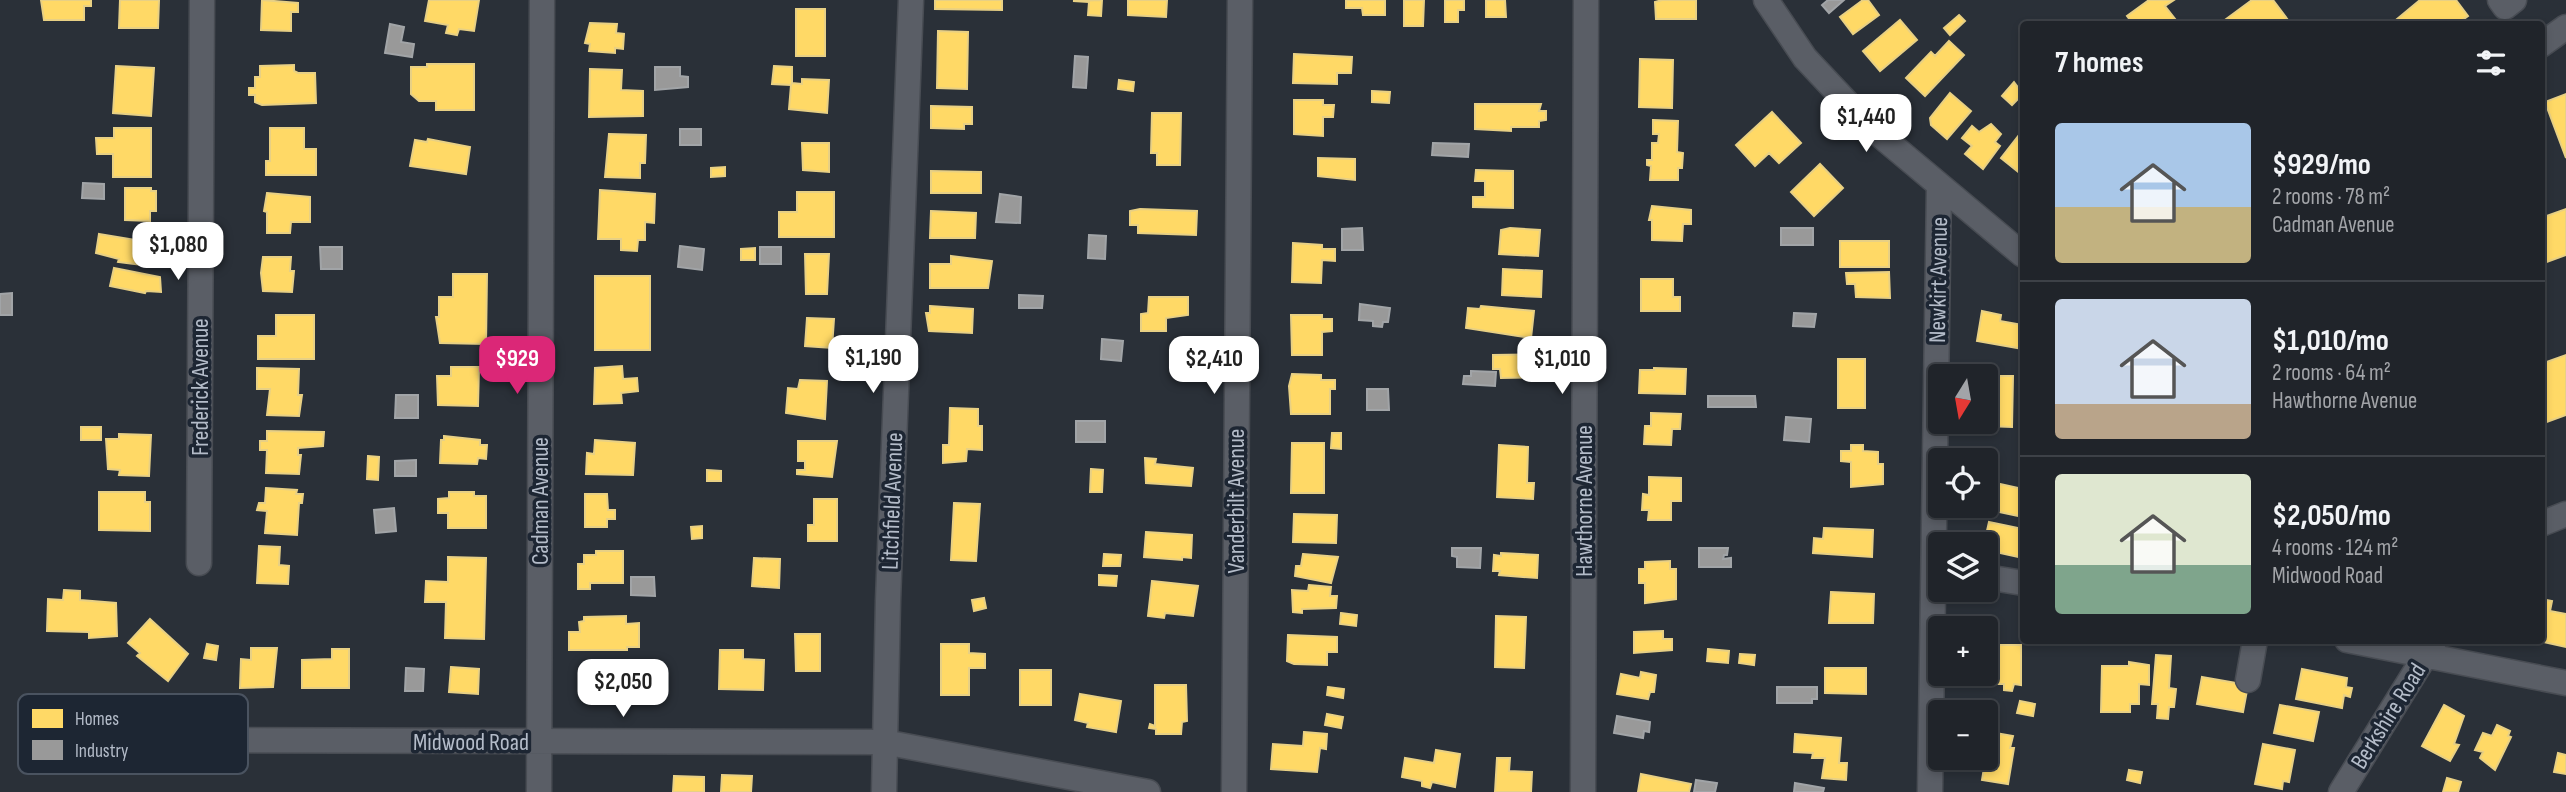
<!DOCTYPE html>
<meta charset="utf-8">
<style>
:root{--surface:#20242a;--page:#282c32;--text:#f1f3f6;--muted:#a2a4a8;--line:#3d4147;--accent:#db2777}
body{margin:0;font-family:"Sofia Sans Condensed",sans-serif;background:var(--page);color:var(--text);height:100vh;display:flex;flex-direction:column;font-size:26px;white-space:nowrap}
*{box-sizing:border-box;margin:0}
p{font-size:23px;color:var(--muted)}
.icon{flex:none;width:38px;height:38px;fill:none;stroke:currentColor;stroke-width:2;stroke-linecap:round;stroke-linejoin:round}
.map{position:relative;flex:1;overflow:hidden}
.drawer{position:absolute;left:2020px;top:21px;width:525px;height:623px;display:flex;flex-direction:column;background:var(--surface);border-radius:7px;box-shadow:0 4px 10px #0003,0 0 0 2px var(--line)}
.drawer>*{flex:none}
.needle{width:46px;rotate:191deg}
.buttons{position:absolute;left:1928px;top:364px;display:grid;gap:14px}
.buttons a{display:grid;place-items:center;width:70px;height:70px;border-radius:7px;background:var(--surface);box-shadow:0 4px 10px #0003,0 0 0 2px var(--line);font-size:35px}
.price{position:absolute;translate:-50% -60px;padding:0 16px;border-radius:14px;background:#fff;color:#222;font-size:23px;line-height:46px;filter:drop-shadow(0 2px 4px #0008)}
.price::after{content:'';position:absolute;left:50%;top:42px;width:21px;height:16px;margin-left:-10px;background:inherit;clip-path:polygon(0 0,100% 0,50% 100%)}
.price.selected{background:var(--accent);color:#fff}
ul{padding:0;list-style:none}
li{display:flex;align-items:center;gap:21px;height:175px;padding:0 35px}
li+li{border-top:2px solid var(--line)}
li span{display:grid;place-items:center;flex:none;width:196px;height:140px;border-radius:7px;color:#555}
li>.icon{margin-inline-start:auto}
span .icon{width:84px;height:84px;fill:#fffc;stroke-width:1}
li b{font-size:30px}
h2{display:flex;justify-content:space-between;align-items:center;height:84px;padding:0 35px;font-size:30px}
.map>svg:first-child{display:block}
</style>
<div class="map">
<svg width="2566" height="792" viewBox="0 0 2566 792">
<rect width="100%" height="100%" fill="#2a3038"/>
<path fill="#ffd966" stroke="#e8d084" stroke-width="2" d="M41,0H91V6H84V20H44Z
M120,0H159L158,28H119Z
M262,0L298,3V12H291V31L261,30Z
M429,0H479L474,31L459,29L457,35L446,33L448,25L425,21Z
M935,0H1002V10L935,9Z
M1102,0L1101,16L1088,15L1089,2L1073,1Z
M1128,0H1167L1166,17L1128,15Z
M1346,0H1385V15H1363L1362,8H1346Z
M1404,0H1424L1423,26H1404Z
M1445,0H1464V10H1458V22H1445Z
M1486,0H1505L1506,17H1486Z
M1662,0H1696V19H1656L1655,2Z
M1863,0H1868L1879,15L1853,34L1840,17Z
M2149,0H2174L2165,6L2179,24H2133L2127,16Z
M2252,0H2273L2291,24H2224L2222,22Z
M2420,0H2456L2468,16L2457,24H2399L2396,20Z
M796,9H825V56H796Z
M1959,15L1965,21L1950,35L1944,28Z
M1900,20L1917,40L1880,71L1863,51Z
M590,23L617,24L616,33L624,34L623,49L615,48V53L589,51L590,44L585,43Z
M938,31L968,32L967,89L937,88Z
M1949,41L1964,55L1925,96L1906,78L1931,52L1935,56Z
M1294,54L1352,57L1351,73H1337V84L1293,83Z
M1640,59L1673,60L1672,108L1639,107Z
M427,64H474V110H436V101H419L411,94V67H427Z
M294,65V71L298,73H315L316,103L262,105L255,102V95H249V88H255V77H260V66Z
M116,66L154,68L151,116L113,113Z
M774,66L792,67V83L802,84V79L829,80L827,113L789,109L791,85L772,84Z
M590,69L622,70L621,90L643,91V116L589,117Z
M1119,80L1134,82L1133,91L1118,89Z
M2014,82L2023,94L2012,105L2002,96Z
M1372,91L1390,92L1389,103L1372,102Z
M1950,93L1971,111L1947,139L1931,125L1930,118Z
M2566,94V158L2545,102Z
M1294,100H1323V105H1334L1333,117H1323V136L1294,134Z
M1475,104H1541L1539,111H1546V120L1539,121V127H1511V131L1475,129Z
M931,106L972,107V124H964V129L931,128Z
M1772,112L1801,143L1779,163L1769,153L1755,166L1736,145Z
M1152,113H1181L1180,165H1157V153H1151Z
M1653,120L1678,121L1677,152L1683,153L1682,168H1678V180H1650L1651,166L1647,165V160H1652V143H1658L1659,134H1653Z
M1991,124L2001,134L1995,142L2000,146L1983,169L1965,154L1972,146L1962,138L1972,126L1979,132Z
M114,128H151V177H113V154H97L96,138H114Z
M270,128H304V149H316V175H266V161H270Z
M2023,130V173L2022,175L2001,158Z
M609,134L646,135L645,163H640V178L605,177Z
M428,139L470,147L466,174L410,166L415,140L427,142Z
M802,143H829V172L803,170Z
M1318,158L1355,159V180L1318,176Z
M1820,164L1843,188L1814,216L1791,192Z
M725,167V176L711,177V168Z
M1476,170L1513,171V208L1473,207V197H1485V181H1475Z
M931,171L981,172V193H931Z
M125,188H151V191H156V211H150V221L125,220Z
M600,190L655,194L654,223L645,222V240H638L637,251L621,250V239H598Z
M797,192H834V237H779V212H797Z
M267,193L310,197V222H291L290,233H267V212L264,211Z
M1652,206L1691,210V224H1683L1682,241L1652,240V220H1649Z
M1140,209L1197,211L1196,235L1138,233V225H1130V211Z
M2566,209V255L2541,264V218Z
M931,211L976,213L975,238H930Z
M1510,228L1540,230L1538,256L1499,254L1501,230Z
M99,234L160,244L157,263L151,262V266L118,262L119,259L96,253Z
M1840,241H1889V267H1840Z
M1293,243L1322,245V249H1335V261L1322,260L1321,283L1292,282Z
M755,248V260H741V249Z
M805,254H829L827,294H806Z
M951,256L992,261L988,288H930V264H951Z
M263,257H291L290,271H294L292,292L263,291L261,273Z
M114,268L160,277L161,292L146,291L145,293L110,286Z
M1503,269L1542,271L1541,297L1502,295Z
M1889,272L1890,298L1856,297L1855,284H1847L1846,273Z
M453,274H487L486,344L440,343L436,317H439V297H453Z
M595,276H650V350H595Z
M1641,279H1673V297H1680V311H1641Z
M1149,297H1188V315L1166,318V331H1141V314L1148,313Z
M930,306L973,309L972,333L929,331L926,313H930Z
M1481,306L1534,311L1531,338L1466,328L1468,308L1480,309Z
M1982,311L2001,315L2000,321L2023,325V349L1977,341Z
M276,315H314V359H258V336H276Z
M1291,315H1322V319H1332V331L1322,332V355H1292Z
M807,318L834,319L832,348L805,346Z
M1549,354V377L1501,378L1500,369H1493V355Z
M2566,355V415L2541,424V364Z
M1838,359H1865V408H1838Z
M622,366L623,379L637,378L638,391L621,393L622,403L594,404L595,368Z
M451,367H479L478,406L438,405L437,376H451Z
M257,368L299,369L298,395H302L299,416L267,415L270,389H257Z
M1654,368L1686,369L1685,394L1639,393L1640,370H1654Z
M1292,374L1321,375V380H1335V389H1330V414H1291L1289,386Z
M1987,376H2013L2012,427L1986,426Z
M800,380L827,381L825,419L786,413L788,388L798,389Z
M950,408L978,409V426H982V450L967,449L966,461L943,463V445H949Z
M1651,413L1681,414L1680,429H1672L1671,445L1644,444L1645,426H1651Z
M81,427H101V440H81Z
M267,431L324,432L323,446L298,448V455H301L299,474L266,473L267,450H260V441H267Z
M1332,433H1341V449L1331,448Z
M119,434L151,435L149,476L119,475L120,470L108,469L106,439H119Z
M444,436L480,440V445H487L486,459L478,458L477,464L440,463L441,440H444Z
M595,440L635,443L633,475L586,474L587,453L594,454Z
M798,441H837L832,477L797,474V470H805V461H798Z
M1292,443H1324V493H1291Z
M1499,445L1528,447L1527,483H1534L1533,499L1497,497Z
M1851,445H1863V451L1878,452V464H1883V484L1851,487V462L1841,461V451H1851Z
M368,456L379,457L378,480L367,479Z
M1145,458L1156,459L1155,464L1193,468L1191,486L1146,483Z
M1091,469L1103,470L1102,492H1090Z
M707,470L721,471V481H707Z
M1649,477L1681,478V501H1671V520H1648L1649,510H1642L1643,494L1649,495Z
M1991,482L2023,489V517L1985,509Z
M266,488L297,490L296,494H303L302,503H299L297,535L265,533L267,511L257,510L259,503H265Z
M99,492H145V502H150V531L99,530Z
M449,492H474V496H486V528H448V513H438V499L449,498Z
M585,494H607L608,510H615V519H607V527H585Z
M814,499H837V541H808V525H814Z
M954,503L980,504L976,561L951,560Z
M1294,514L1337,515L1336,543L1293,542Z
M1989,522L2023,529V558L1986,550L1984,544Z
M702,526V538L692,539L691,527Z
M1824,528L1873,530L1872,557L1813,553L1814,538L1823,539Z
M1146,532L1192,535L1191,558L1182,557V560L1144,557Z
M259,546L280,547L279,565L289,566L288,584L257,583Z
M596,551H623V583H590V589H578V564H584V555H596Z
M1501,553L1538,555L1537,578L1499,575L1500,571H1493L1494,555L1501,556Z
M1104,554L1121,555L1120,566H1103Z
M1303,554L1338,557L1331,583L1295,576L1296,566H1301Z
M448,557L486,558L484,639L445,638L446,602H425L426,581L448,582Z
M754,558L780,559L779,588L752,586Z
M1670,561V569H1676V599L1645,603V583H1639V569H1645V562Z
M1099,575L1117,576L1116,586L1099,585Z
M1152,581L1198,586L1193,616L1165,613L1164,618L1148,616Z
M1309,585L1331,587L1330,596H1337L1336,608L1302,609V613L1293,612L1292,590L1308,591Z
M64,590L80,591V600L116,603L117,636L89,638V632L47,631L48,599L63,600Z
M1831,592L1874,594L1873,623H1829Z
M984,598L986,608L974,611L972,600Z
M2541,599L2552,601L2550,611L2566,614V647L2535,640H2541Z
M1341,613L1357,615L1356,626L1340,624Z
M626,616V624L639,623V647H627V650H569V632H580L579,622L584,621V617Z
M1496,616L1526,617L1524,668L1495,667Z
M150,619L188,654L168,681L137,656L140,653L128,643Z
M1663,631V639H1672V650L1634,653V632Z
M795,634H820V671H796Z
M1288,635L1337,637V652H1327V665L1294,664L1287,661Z
M207,644L218,646L216,660L204,658Z
M941,644H969V653L985,654V668H969V695H941Z
M1986,645H2021V685L2014,684L2012,691L2004,690V684H1983V674H1986Z
M251,648H277L273,687L240,688L241,659L251,660Z
M332,649H349V688H302V660L332,659Z
M1708,649L1729,651L1728,663L1707,661Z
M720,650H743V659L764,660L763,690L719,689Z
M1740,654L1755,655L1754,665L1739,663Z
M2156,655L2171,656L2169,688L2176,689L2174,707H2169L2168,719L2157,718L2158,704H2152Z
M2129,662L2149,665V685L2139,684V704H2130V712H2101L2102,666H2129Z
M613,663H655V695L601,693L602,666L613,667Z
M451,667L479,669L478,694L449,692Z
M1825,668H1866V694L1825,693Z
M2302,669L2347,678L2346,687L2352,688L2350,697L2344,695L2342,708L2296,699Z
M1020,670H1051V705H1020Z
M1641,672L1656,675L1654,692H1650L1648,699L1617,694L1621,674L1640,678Z
M2202,677L2248,685L2243,712L2197,704Z
M1155,685H1186L1187,721L1182,722L1181,734H1156V729L1149,728L1150,724L1155,726Z
M1328,687L1344,689L1343,698L1327,695Z
M1080,694L1121,701L1116,732L1087,727L1088,723L1075,720Z
M2020,701L2035,704L2033,716L2017,713Z
M2280,705L2319,712L2313,741L2274,733Z
M2444,705L2464,716L2454,744L2459,745L2450,761L2422,746Z
M1327,714L1343,717L1341,728L1325,725Z
M2497,725L2510,731L2508,736L2511,737L2495,770L2480,758L2483,752L2475,750L2483,733L2492,736Z
M1304,732L1327,734L1326,749L1320,748L1317,772L1271,769L1273,744L1303,746Z
M1990,732L2013,736L2010,748H2014L2008,784L1982,780Z
M1795,734L1841,738L1839,763H1847L1846,780L1822,778L1825,758H1812L1813,753L1794,752Z
M2263,744L2295,750L2289,782L2283,781L2282,789L2255,784Z
M1436,750L1460,754L1455,787L1432,782L1430,788L1422,786V781L1402,777L1405,758L1434,763Z
M2558,753L2566,755V774L2554,772Z
M1497,758H1510L1509,771L1532,772L1531,792H1495Z
M2129,770L2142,772L2140,783L2127,780Z
M1641,774L1691,784L1689,792H1638Z
M722,775L752,776L751,792H721Z
M674,776L704,777V792H673Z
M2447,778L2461,782L2458,792H2443Z"/>
<path fill="#999" stroke="#a1a4a7" stroke-width="2" d="M1828,0H1844L1829,13L1822,5Z
M390,24L404,27L401,42L414,44L412,57L385,53Z
M1075,56L1088,57L1086,88L1073,87Z
M655,67H680V76L688,77V87L655,90Z
M680,129H701V145H680Z
M1433,143L1469,144L1468,157L1432,155Z
M83,183L104,184V199L82,198Z
M1000,194L1021,197L1020,223L996,222Z
M1362,228L1363,250H1342V229Z
M1781,228H1813V245H1781Z
M1089,235L1106,236L1105,259L1088,258Z
M680,246L704,249L702,270L678,267Z
M320,247H342V269H321Z
M760,247H781V264H760Z
M12,293V315H0V294Z
M1019,295L1043,296L1042,308H1019Z
M1360,304L1390,308L1388,322H1383L1382,327L1373,326V321L1359,320Z
M1794,313L1816,314L1814,327L1793,326Z
M1102,339L1123,341L1121,361L1101,359Z
M1471,371L1496,372L1495,386L1463,384L1464,376H1471Z
M1367,389H1388L1389,410H1367Z
M396,395H418V418H395Z
M1708,396H1755L1756,407H1708Z
M1786,417L1811,419L1809,442L1784,440Z
M1076,421H1105V442H1076Z
M416,460V476H395V461Z
M394,508L396,531L376,533L374,510Z
M1452,548H1481L1480,568L1457,567V557L1452,556Z
M1699,548H1728L1727,555H1724L1723,559L1731,558V567H1699Z
M631,577H654L655,596L631,595Z
M406,668L424,669L423,691H405Z
M1777,687H1817V699H1812V703H1777Z
M1617,716L1650,722L1649,732L1644,731L1643,738L1614,733Z
M1696,780L1717,783L1715,792H1694Z
M1795,783L1824,788L1823,792H1794Z"/>
<g fill="none" stroke-linecap="round" stroke-linejoin="round">
<defs>
<path id="minor" d="M1766,0L1805,58L1869,126L2023,255
M2500,0L2505,7L2514,0
M2541,45L2566,27
M2541,524L2566,514
M199,563L202,0
M1986,577L2023,583
M2347,640L2566,683
M2248,680L2255,640
M85,723L126,735L189,740L884,742L1148,792
M539,792L542,0
M884,792L888,601L911,0
M1234,792L1240,0
M1583,792L1586,0
M1930,792L1939,188
M2341,792L2435,640"/>
</defs>
<use href="#minor" stroke="#484c53" stroke-width="27"/>
<use href="#minor" stroke="#5a5e66" stroke-width="24"/>
</g>
<g text-anchor="middle" stroke-width="7" stroke-linejoin="round" paint-order="stroke">
<g font-size="24" fill="#b4bcc9" stroke="#1d2633">
<text transform="translate(1938 280) rotate(-89)" y="8">Newkirt Avenue</text>
<text transform="translate(200 387) rotate(-90)" y="8">Frederick Avenue</text>
<text transform="translate(540 501) rotate(-90)" y="8">Cadman Avenue</text>
<text transform="translate(892 501) rotate(-88)" y="8">Litchfield Avenue</text>
<text transform="translate(1236 501) rotate(-90)" y="8">Vanderbilt Avenue</text>
<text transform="translate(1584 501) rotate(-90)" y="8">Hawthorne Avenue</text>
<text transform="translate(2388 716) rotate(-58)" y="8">Berkshire Road</text>
<text x="471" y="750">Midwood Road</text>
</g>
</g>
<rect x="18" y="694" width="230" height="80" rx="10" fill="#1d2633" stroke="#4a5360" stroke-width="2"/>
<rect x="32" y="709" width="31" height="19" fill="#ffd966"/>
<rect x="32" y="740" width="31" height="20" fill="#999"/>
<g font-size="19" fill="#b4bcc9">
<text x="75" y="725">Homes</text>
<text x="75" y="757">Industry</text>
</g>
</svg>
<div class="buttons">
<a><svg class="needle" viewBox="-14 -14 28 28"><path d="M0-13l5 13h-10z" fill="#e53935"/><path d="M0 13l5-13h-10z" fill="#a2a4a8"/></svg></a>
<a><svg class="icon" aria-label="locate" viewBox="0 0 24 24"><circle cx="12" cy="12" r="6"/><path d="M12 2v4M12 18v4M2 12h4M18 12h4"/></svg></a>
<a><svg class="icon" aria-label="layers" viewBox="0 0 24 24"><path d="M12 4l9 5-9 5-9-5zM3 14l9 5 9-5"/></svg></a>
<a>+</a>
<a>−</a>
</div>
<b class="price" style="left:1866px;top:154px">$1,440</b>
<b class="price" style="left:178px;top:282px">$1,080</b>
<b class="price" style="left:873px;top:395px">$1,190</b>
<b class="price selected" style="left:517px;top:396px">$929</b>
<b class="price" style="left:1214px;top:396px">$2,410</b>
<b class="price" style="left:1562px;top:396px">$1,010</b>
<b class="price" style="left:623px;top:719px">$2,050</b>
<section class="drawer">
<h2>7 homes<svg class="icon" aria-label="filters" viewBox="0 0 24 24"><path d="M4 7h16M4 17h16"/><circle cx="9" cy="7" r="2"/><circle cx="15" cy="17" r="2"/></svg></h2>
<ul>
<li><span style="background:linear-gradient(#a9c7e8 60%,#c2b280 0)"><svg class="icon" aria-label="home" viewBox="0 0 24 24"><path d="M3 11l9-7 9 7M6 9v11h12V9"/></svg></span><div><b>$929/mo</b><p>2 rooms · 78 m²</p><p>Cadman Avenue</p></div></li>
<li><span style="background:linear-gradient(#c9d6e8 75%,#b9a48a 0)"><svg class="icon" aria-label="home" viewBox="0 0 24 24"><path d="M3 11l9-7 9 7M6 9v11h12V9"/></svg></span><div><b>$1,010/mo</b><p>2 rooms · 64 m²</p><p>Hawthorne Avenue</p></div></li>
<li><span style="background:linear-gradient(#dfe7d0 65%,#7fa58c 0)"><svg class="icon" aria-label="home" viewBox="0 0 24 24"><path d="M3 11l9-7 9 7M6 9v11h12V9"/></svg></span><div><b>$2,050/mo</b><p>4 rooms · 124 m²</p><p>Midwood Road</p></div></li>
</ul>
</section>
</div>
